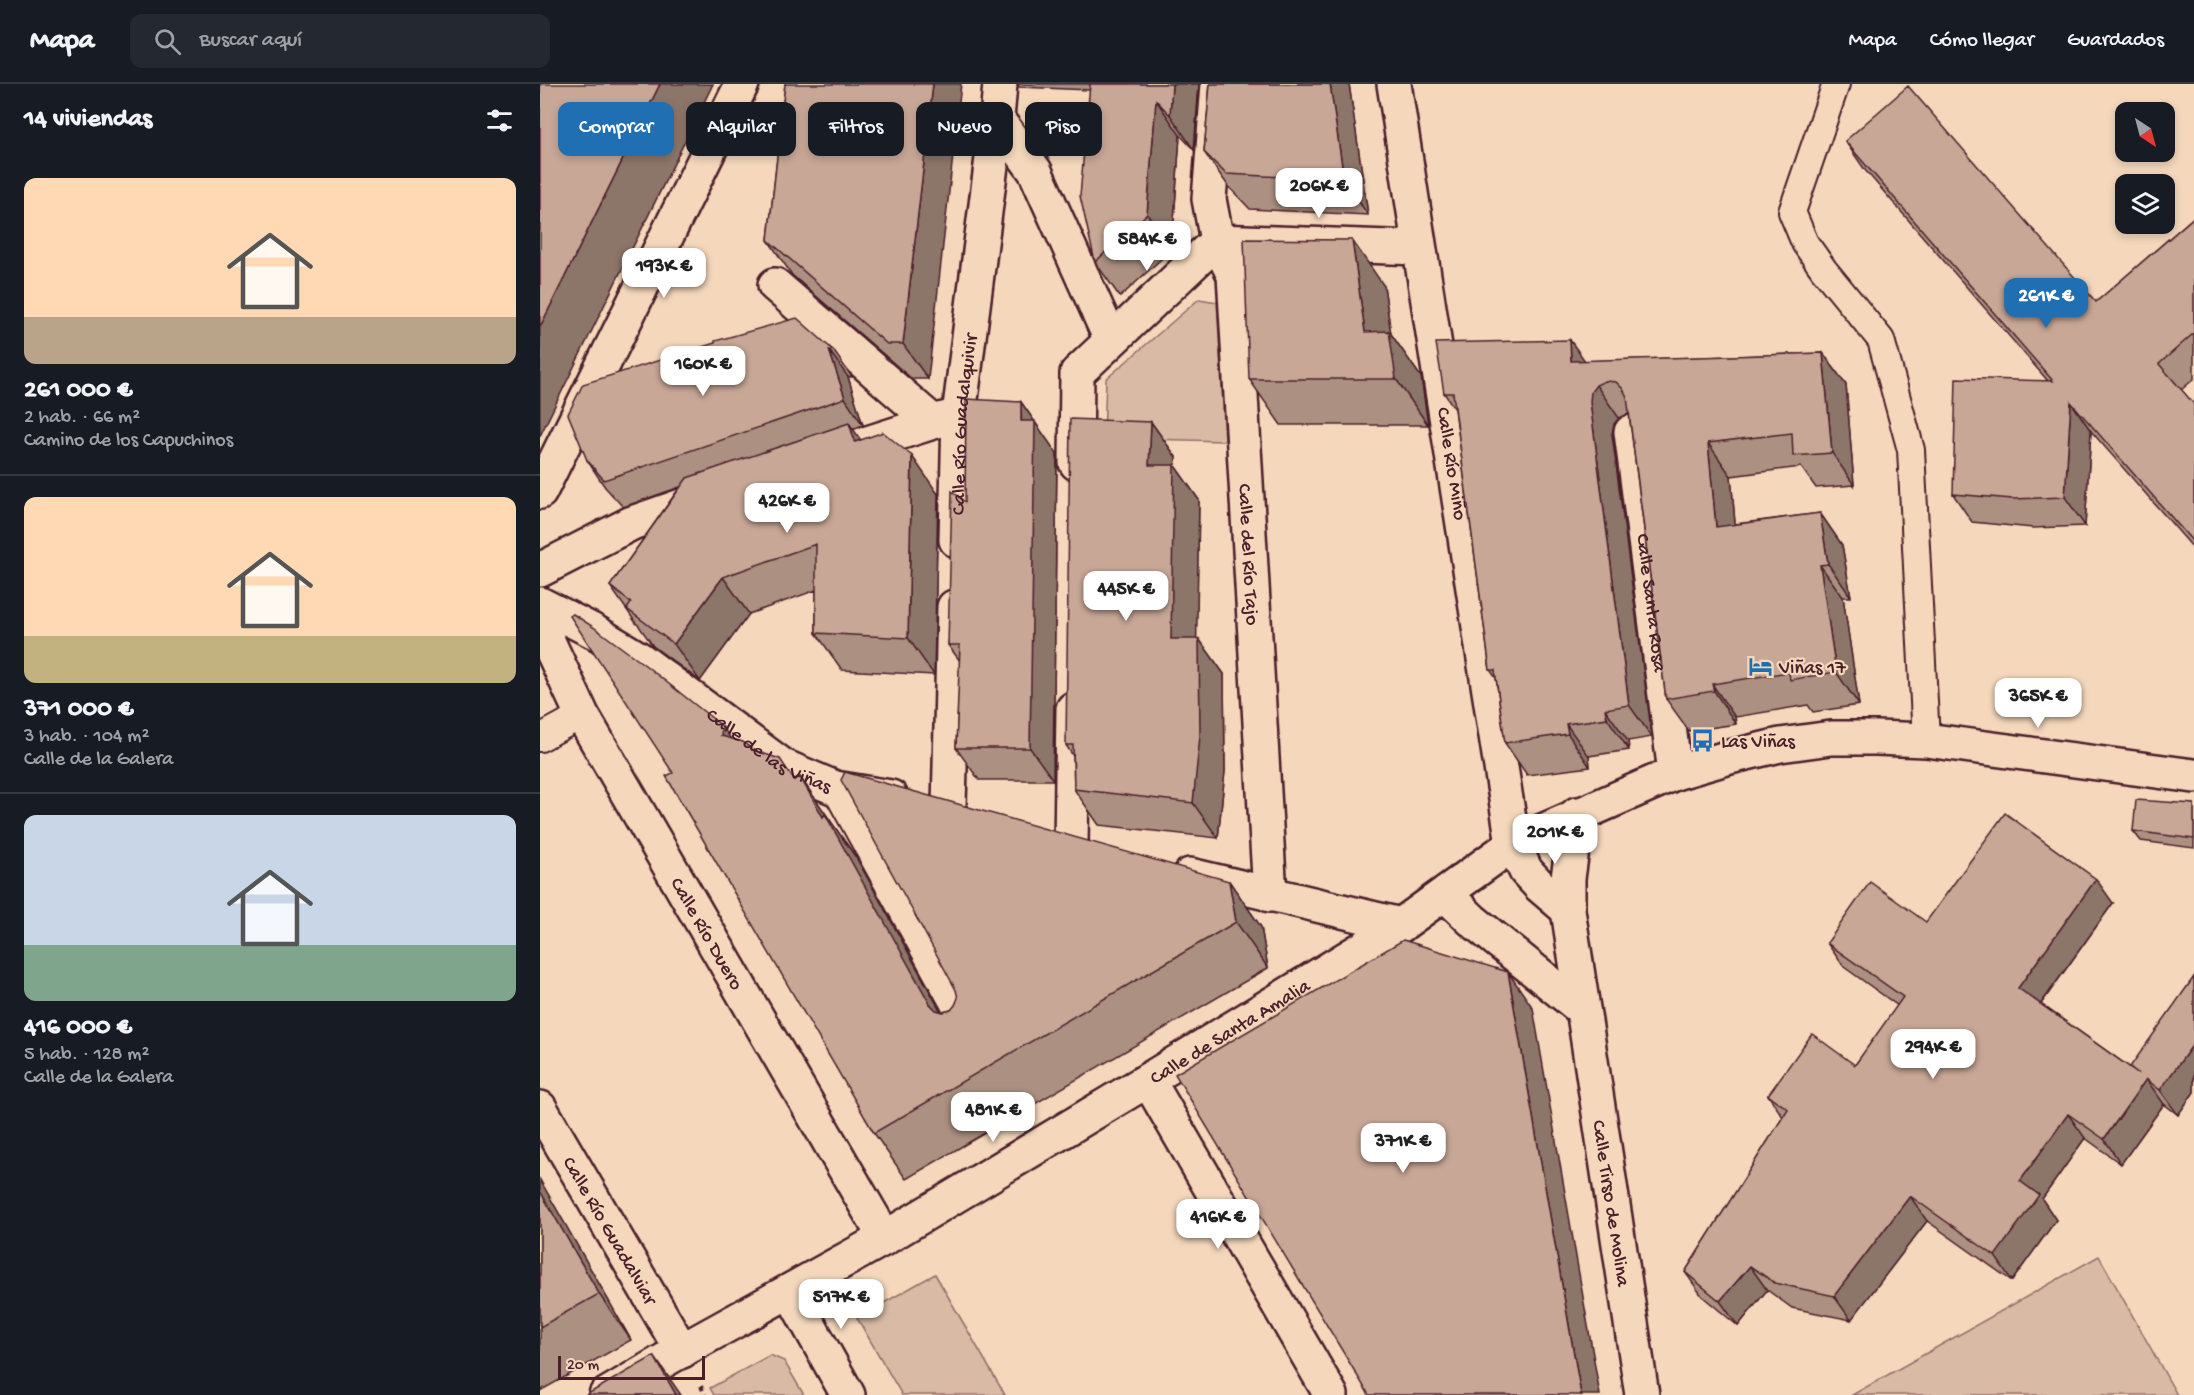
<!DOCTYPE html>
<html lang="es">
<meta charset="utf-8">
<style>
:root{--surface:#171b24;--page:#242831;--text:#f1f3f6;--muted:#9ea1a6;--line:#363941;--accent:#1f6fb2}
body{margin:0;font-family:"Gochi Hand",sans-serif;background:var(--page);color:var(--text);height:100vh;display:flex;flex-direction:column;font-size:22px;white-space:nowrap}
*{box-sizing:border-box;margin:0}
p{font-size:20px;color:var(--muted)}
.icon{flex:none;width:33px;height:33px;fill:none;stroke:currentColor;stroke-width:2;stroke-linecap:round;stroke-linejoin:round}
.map{position:relative;flex:1;overflow:hidden}
.details{display:flex;flex-direction:column;background:var(--surface);width:540px}
.details>*{flex:none}
.guide{position:absolute;left:18px;top:18px;width:570px;height:54px;display:flex;gap:12px}
.needle{width:39px;rotate:144deg}
.controls{position:absolute;left:1575px;top:18px;display:grid;gap:12px}
.controls a{display:grid;place-items:center;width:60px;height:60px;border-radius:12px;background:var(--surface);box-shadow:0 3px 9px #0003;font-size:30px}
.scale{position:absolute;left:18px;bottom:15px;width:147px;box-sizing:border-box;padding-left:6px;border:3px solid #4a1f2b;border-top:0;font-size:16px;line-height:21px;white-space:nowrap;color:#4a1f2b;-webkit-text-stroke:4px #f5d8bc;paint-order:stroke}
.price{position:absolute;translate:-50% -51px;padding:0 14px;border-radius:12px;background:#fff;color:#222;font-size:20px;line-height:39px;filter:drop-shadow(0 2px 3px #0008)}
.price::after{content:'';position:absolute;left:50%;top:36px;width:18px;height:14px;margin-left:-9px;background:inherit;clip-path:polygon(0 0,100% 0,50% 100%)}
.price.selected{background:var(--accent);color:#fff}
ul{padding:0;list-style:none}
li{display:grid;align-content:center;gap:12px;height:318px;padding:0 24px}
li+li{border-top:2px solid var(--line)}
li span{display:grid;place-items:center;height:186px;border-radius:12px;color:#555}
li>.icon{margin-inline-start:auto}
span .icon{width:108px;height:108px;fill:#fffc;stroke-width:1}
li b{font-size:26px}
h2{display:flex;justify-content:space-between;align-items:center;height:72px;padding:0 24px;font-size:26px}
.pill{padding:0 21px;border-radius:12px;background:var(--surface);box-shadow:0 3px 9px #0003;font-size:21px;line-height:54px}
.pill.selected{background:var(--accent);color:#fff}
header{display:flex;align-items:center;gap:36px;box-sizing:border-box;height:84px;padding:0 30px;background:var(--surface);border-bottom:2px solid var(--line)}
header strong{font-size:28px}
nav{display:flex;gap:33px;margin-inline-start:auto;font-size:21px}
.search{width:420px;height:54px;background:var(--page);display:flex;align-items:center;gap:15px;box-sizing:border-box;padding:0 21px;border-radius:12px;color:var(--muted);font-size:22px}
main{display:flex;flex:1;min-height:0}
.map>svg:first-child{display:block}
</style>
<header>
<strong>Mapa</strong>
<div class="search"><svg class="icon" aria-label="search" viewBox="0 0 24 24"><circle cx="10" cy="10" r="6"/><path d="M15 15l6 6"/></svg>Buscar aquí</div>
<nav><a>Mapa</a><a>Cómo llegar</a><a>Guardados</a></nav>
</header>
<main>
<section class="details">
<h2>14 viviendas<svg class="icon" aria-label="filters" viewBox="0 0 24 24"><path d="M4 7h16M4 17h16"/><circle cx="9" cy="7" r="2"/><circle cx="15" cy="17" r="2"/></svg></h2>
<ul>
<li><span style="background:linear-gradient(#ffd9b3 75%,#b9a48a 0)"><svg class="icon" aria-label="home" viewBox="0 0 24 24"><path d="M3 11l9-7 9 7M6 9v11h12V9"/></svg></span><div><b>261 000 €</b><p>2 hab. · 66 m²</p><p>Camino de los Capuchinos</p></div></li>
<li><span style="background:linear-gradient(#ffd9b3 75%,#c2b280 0)"><svg class="icon" aria-label="home" viewBox="0 0 24 24"><path d="M3 11l9-7 9 7M6 9v11h12V9"/></svg></span><div><b>371 000 €</b><p>3 hab. · 104 m²</p><p>Calle de la Galera</p></div></li>
<li><span style="background:linear-gradient(#c9d6e8 70%,#7fa58c 0)"><svg class="icon" aria-label="home" viewBox="0 0 24 24"><path d="M3 11l9-7 9 7M6 9v11h12V9"/></svg></span><div><b>416 000 €</b><p>5 hab. · 128 m²</p><p>Calle de la Galera</p></div></li>
</ul>
</section>
<div class="map">
<svg width="1654" height="1311" viewBox="0 0 1654 1311">
<rect width="100%" height="100%" fill="#f5d8bc"/>
<filter id="ink" filterUnits="userSpaceOnUse"><feTurbulence type="fractalNoise" baseFrequency=".0167" numOctaves="2"/><feDisplacementMap in="SourceGraphic" scale="12" xChannelSelector="R" yChannelSelector="G"/><feConvolveMatrix kernelMatrix="1 2 1 2 8 2 1 2 1" color-interpolation-filters="sRGB"/></filter>
<g filter="url(#ink)">
<path fill="#d9baa4" stroke="#926c68" stroke-width="1.5" d="M659,215L677,218L685,357L564,354L566,295Z
M1559,1172L1637,1311H1312Z
M395,1190L465,1311H362L317,1234Z
M230,1271L244,1277L264,1311H174L170,1304Z"/>
<g fill="none" stroke-linecap="round" stroke-linejoin="round">
<defs>
<path id="lane" d="M1296,0L1252,128L1265,159L1284,186L1341,256L1371,366L1386,656
M0,654L42,631
M295,704L431,951"/>
<g id="street">
<path d="M460,0L457,35L495,87L571,256"/>
<path id="s1" d="M678,0L669,115L677,157L694,191L730,811"/>
<path id="s2" d="M854,0L973,760L986,787L1000,802L1028,826"/>
<path d="M235,201L393,338"/>
<path id="s3" d="M1091,348L1135,689"/>
<path d="M306,366L393,338L419,331"/>
<path d="M536,379L537,289L677,157L879,164"/>
<path d="M0,408L202,0"/>
<path id="s4" d="M416,456L419,331L457,35"/>
<path d="M0,486L92,439L164,414"/>
<path id="s5" d="M0,520L55,548L98,574L243,682L295,704L351,713"/>
<path id="s6" d="M0,540L42,631L345,1154"/>
<path d="M409,722L414,523"/>
<path id="s7" d="M1037,730L1028,794V826L1102,1311"/>
<path d="M531,762L533,625"/>
<path d="M650,791L861,841"/>
<path d="M905,810L932,836L1043,926"/>
<path d="M608,996L791,1311"/>
<path id="s8" d="M0,1024L142,1267"/>
<path d="M250,1207L308,1311"/>
<path id="s9" d="M66,1311L130,1273L345,1154L608,996L861,841L973,760L1135,689L1190,673L1240,661L1291,654H1336L1386,656L1654,692"/>
</g>
</defs>
<use href="#lane" stroke="#4a1f2b" stroke-width="30"/>
<use href="#street" stroke="#4a1f2b" stroke-width="38"/>
<path stroke="#4a1f2b" stroke-width="4" stroke-dasharray="4.5 4.5" stroke-linecap="butt" d="M161,1302L165,1311"/>
<use href="#lane" stroke="#f5d8bc" stroke-width="26"/>
<use href="#street" stroke="#f5d8bc" stroke-width="33"/>
</g>
<path fill="#ac9081" stroke="#4a1f2b" stroke-width="1.5" d="M245,0L388,295H372L252,191L228,156Z
M477,0H659L654,66L640,51L632,165L580,213L555,178L550,6L479,3Z
M670,0H809L828,131L710,125L689,103L664,68Z
M1305,57L1556,218L1654,133V295L1641,306L1654,320V465L1551,347L1545,442L1493,444L1432,438L1413,410L1508,297L1325,86Z
M844,202L851,250L881,293L888,341H741L709,295Z
M175,259L293,266L312,293H308L323,341L312,345L320,356L398,410L394,591L302,586L276,549V506L209,530L160,597L113,562L99,542L96,539L70,502L140,403L83,423L65,403L47,376Z
M1283,269L1306,301L1314,401L1276,404L1261,383L1191,392L1195,440L1280,429L1302,461L1311,513H1303L1319,621L1273,628L1268,621L1195,633L1196,640L1149,647L1126,615L1089,330H1088L1079,334L1074,340L1072,350L1112,653L1088,657L1089,666L1049,672L1050,683L987,691L965,659L956,594L950,586L915,325L904,309L1045,277Z
M481,318L517,370L513,696H439L416,664L420,577L408,561L425,418Z
M611,338L636,373L635,382L659,416L656,555H659L684,590L685,687L678,754L559,741L534,705L533,672L526,661Z
M191,655L213,666L254,695L260,693L317,775L400,927L403,928L411,926L689,797L721,843L728,884L366,1095L334,1049L133,689Z
M1654,720V764L1601,757L1593,747Z
M1573,819L1501,920L1591,984L1654,893V1008L1638,1031L1624,1020L1581,1080L1545,1054L1502,1115L1516,1136L1472,1197L1387,1137L1311,1236L1252,1224L1227,1206L1198,1242L1162,1212L1145,1188L1243,1033L1228,1011L1315,981L1358,922L1304,883L1287,859L1386,838Z
M0,1096L91,1256L0,1307Z"/>
<path fill="#8c7569" stroke="#4a1f2b" stroke-width="1.5" d="M120,0H173L0,352V243Z
M393,0H421L388,295L363,260Z
M632,0H659L654,66L630,31Z
M790,0H809L828,131L804,96Z
M616,16L640,51L632,165L607,130Z
M812,156L844,202L851,250L881,293L888,341L856,295L825,248Z
M1030,256L1053,288L1056,301L1079,334L1074,340L1072,350L1112,653L1089,621L1050,318L1031,277Z
M289,266L308,293L323,341L305,314Z
M1283,269L1306,301L1314,401L1292,369Z
M481,318L517,370L513,696L490,664Z
M1531,318L1551,347L1545,442L1525,413Z
M611,338L636,373L635,382L659,416L656,591L631,555L609,381Z
M309,339L335,377L315,358Z
M1168,359L1191,392L1198,475L1176,443Z
M372,372L398,410L394,591L368,554Z
M1280,429L1302,461L1311,513L1288,480Z
M1280,481L1303,513L1319,621L1296,588Z
M183,493L209,530L160,597L134,560Z
M659,555L684,590L685,687L678,754L653,719Z
M1172,600L1195,633L1196,640L1174,607Z
M1065,625L1088,657L1089,666L1067,634Z
M1026,640L1049,672L1050,683L1028,650Z
M182,642L214,688L181,652Z
M260,693L317,775L422,966L390,920Z
M1556,795L1573,819L1495,928L1478,904Z
M689,797L721,843L728,884L696,838Z
M968,888L993,924L1060,1311H1041Z
M1654,959V1008L1638,1031L1620,1006Z
M1606,995L1624,1020L1581,1080L1564,1055Z
M1528,1030L1545,1054L1502,1115L1516,1136L1472,1197L1455,1172L1480,1097Z
M0,1096L91,1256L59,1210L0,1107Z
M1370,1112L1387,1137L1311,1236L1294,1212Z
M1210,1182L1227,1206L1198,1242L1180,1217Z
M114,1272L141,1311H136Z"/>
<path fill="#c8a796" stroke="#4a1f2b" stroke-width="1.5" d="M0,0H120L0,243Z
M245,0H393L363,260H347L228,156Z
M550,0H632L630,31L616,16L607,130L555,178L540,112Z
M670,0H790L804,96L686,90L664,68Z
M1368,2L1556,218L1654,133V249L1619,280L1654,320V459L1531,318L1525,413L1473,415L1413,410L1416,294L1513,297L1305,57Z
M704,155L812,156L825,248L849,247L856,295H709Z
M257,234L293,266H289L305,314L64,396L47,376L28,330L43,300L175,259V257Z
M1030,256L1031,277L1283,269L1292,369L1253,372L1252,349L1168,359L1176,443L1280,429L1288,480L1280,481L1296,588L1250,596L1249,588L1172,600L1174,607L1126,615L1087,313L1083,305L1076,298L1065,297L1056,301L1051,308L1050,318L1089,621L1065,625L1067,634L1026,640L1028,650L965,659L955,586H950L913,309H904L896,259Z
M426,315L481,318V337H495L490,664H416L420,561H408L412,407L425,418Z
M530,335L611,338L609,381H634L631,555H659L660,652L653,719L534,705L533,661H526Z
M309,339L315,358L343,348L372,372L368,554L276,549V460L183,493L134,560L87,525L91,519L70,502L147,394Z
M33,530L55,544L105,581L182,642L181,652L203,658L213,666L240,675L254,696L260,693L283,733L285,730L390,920L396,926L403,928L411,926L415,921L418,914L416,906L301,696L305,688L689,797L696,838L334,1049L126,692L133,689L30,532Z
M1596,716L1654,720V755L1593,747Z
M1465,729L1556,795L1478,904L1599,990L1590,983L1654,893V959L1620,1006L1606,995L1564,1055L1528,1030L1480,1097L1499,1111L1455,1172L1370,1112L1294,1212L1235,1199L1210,1182L1180,1217L1145,1188L1248,1025L1228,1011L1272,950L1315,981L1363,913L1287,859L1330,798L1386,838Z
M863,856L968,888L1041,1311H829L635,990Z
M0,1107L59,1210L0,1243Z
M114,1272L136,1311H46Z"/>
</g>
<defs>
<symbol id="hotel-bare" viewBox="-9 -9 18 18"><path d="M-6-4.5h1.5V1H6V5H4.5V3h-9V5H-6ZM-4 0a1.8 1.8 0 1 1 3.6 0ZM.5 0V-2.5h3Q6-2.5 6 0Z" fill="#1f6fb2" stroke="#f5d8bc" stroke-width="2.5" paint-order="stroke"/></symbol>
<symbol id="bus-bare" viewBox="-9 -9 18 18"><path d="M-5-6H5V4H4V6H2V4H-2V6H-4V4H-5ZM-3.5-4V0h7V-4ZM-3.5 1.2v1.5H-2V1.2ZM2 1.2v1.5H3.5V1.2Z" fill="#1f6fb2" stroke="#f5d8bc" stroke-width="2.5" paint-order="stroke"/></symbol>
</defs>
<g fill-rule="evenodd">
<use href="#hotel-bare" x="1204" y="566" width="33" height="33"/>
<use href="#bus-bare" x="1146" y="640" width="33" height="33"/>
</g>
<g text-anchor="middle" stroke-width="4.5" stroke-linejoin="round" paint-order="stroke">
<g font-size="20" fill="#4a1f2b" stroke="#f5d8bc">
<text dy="7" stroke="none"><textPath href="#s4" startOffset="116">Calle Río Guadalquivir</textPath></text>
<text dy="7" stroke="none"><textPath href="#s2" startOffset="384">Calle Río Miño</textPath></text>
<text dy="7" stroke="none"><textPath href="#s1" startOffset="476">Calle del Río Tajo</textPath></text>
<text dy="7" stroke="none"><textPath href="#s3" startOffset="172">Calle Santa Rosa</textPath></text>
<text dy="7" stroke="none"><textPath href="#s5" startOffset="273">Calle de las Viñas</textPath></text>
<text dy="7" stroke="none"><textPath href="#s6" startOffset="352">Calle Río Duero</textPath></text>
<text dy="7" stroke="none"><textPath href="#s9" startOffset="722">Calle de Santa Amalia</textPath></text>
<text dy="7" stroke="none"><textPath href="#s7" startOffset="393">Calle Tirso de Molina</textPath></text>
<text dy="7" stroke="none"><textPath href="#s8" startOffset="141">Calle Río Guadalviar</textPath></text>
</g>
<g font-size="20" fill="#4a1f2b" stroke="#f5d8bc" text-anchor="start">
<text x="1239" y="589">Viñas 17</text>
<text x="1181" y="663">Las Viñas</text>
</g>
</g>
</svg>
<div class="controls">
<a><svg class="needle" viewBox="-14 -14 28 28"><path d="M0-13l5 13h-10z" fill="#e53935"/><path d="M0 13l5-13h-10z" fill="#9ea1a6"/></svg></a>
<a><svg class="icon" aria-label="layers" viewBox="0 0 24 24"><path d="M12 4l9 5-9 5-9-5zM3 14l9 5 9-5"/></svg></a>
</div>
<div class="scale">20 m</div>
<b class="price" style="left:779px;top:135px">206K €</b>
<b class="price" style="left:607px;top:188px">584K €</b>
<b class="price" style="left:124px;top:215px">193K €</b>
<b class="price selected" style="left:1506px;top:245px">261K €</b>
<b class="price" style="left:163px;top:313px">160K €</b>
<b class="price" style="left:247px;top:450px">426K €</b>
<b class="price" style="left:586px;top:538px">445K €</b>
<b class="price" style="left:1498px;top:645px">365K €</b>
<b class="price" style="left:1015px;top:781px">201K €</b>
<b class="price" style="left:1393px;top:996px">294K €</b>
<b class="price" style="left:453px;top:1059px">481K €</b>
<b class="price" style="left:863px;top:1090px">371K €</b>
<b class="price" style="left:678px;top:1166px">416K €</b>
<b class="price" style="left:301px;top:1246px">517K €</b>
<div class="guide">
<a class="pill selected">Comprar</a>
<a class="pill">Alquilar</a>
<a class="pill">Filtros</a>
<a class="pill">Nuevo</a>
<a class="pill">Piso</a>
</div>
</div>
</main>
